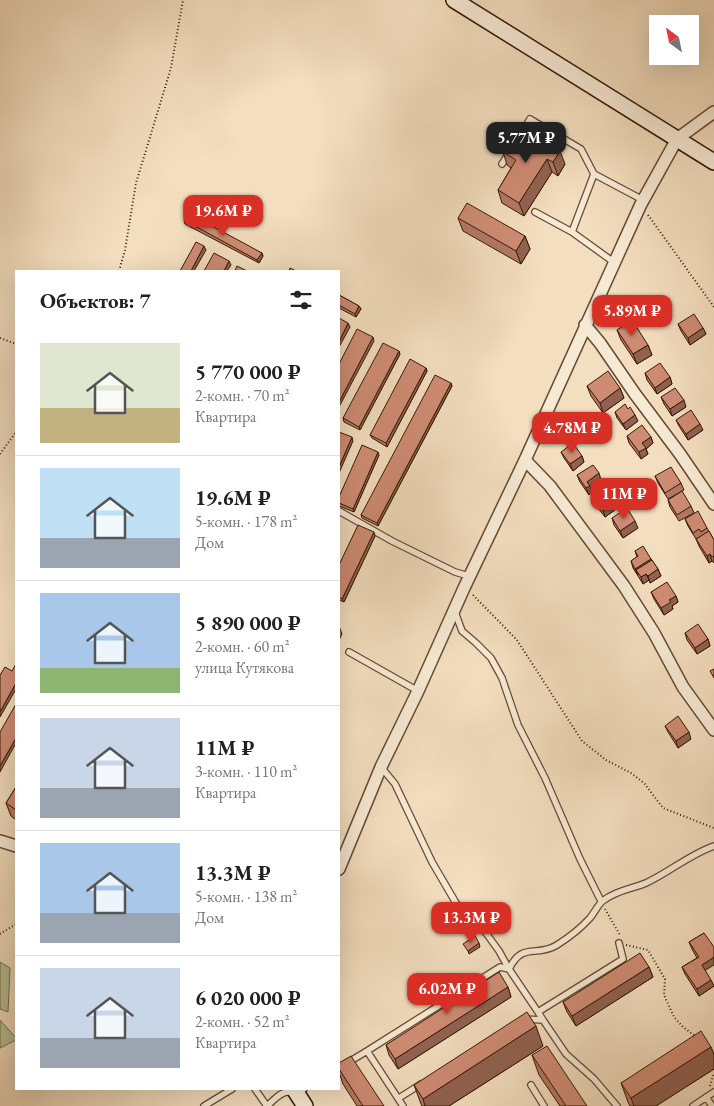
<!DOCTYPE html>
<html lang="ru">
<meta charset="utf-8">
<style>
:root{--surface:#fff;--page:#f2f2f2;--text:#202124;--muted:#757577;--line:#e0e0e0;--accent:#d93025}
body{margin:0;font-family:"EB Garamond",serif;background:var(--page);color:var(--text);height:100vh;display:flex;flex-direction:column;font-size:19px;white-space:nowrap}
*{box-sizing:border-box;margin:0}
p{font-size:16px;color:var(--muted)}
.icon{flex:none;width:28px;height:28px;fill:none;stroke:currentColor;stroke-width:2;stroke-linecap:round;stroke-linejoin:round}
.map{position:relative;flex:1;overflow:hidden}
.sheet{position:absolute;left:15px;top:270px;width:325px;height:820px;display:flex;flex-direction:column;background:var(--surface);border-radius:0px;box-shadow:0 5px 20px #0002}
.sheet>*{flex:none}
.needle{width:32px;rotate:327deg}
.controls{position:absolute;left:649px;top:15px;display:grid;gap:10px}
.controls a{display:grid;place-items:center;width:50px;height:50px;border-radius:0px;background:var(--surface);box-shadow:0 5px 20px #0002;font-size:25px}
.price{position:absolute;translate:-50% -42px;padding:0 11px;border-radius:10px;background:var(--accent);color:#fff;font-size:16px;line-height:32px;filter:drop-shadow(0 1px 2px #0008)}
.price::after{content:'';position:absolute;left:50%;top:30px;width:15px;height:11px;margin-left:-8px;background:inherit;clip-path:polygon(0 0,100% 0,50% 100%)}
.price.active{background:#222;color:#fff}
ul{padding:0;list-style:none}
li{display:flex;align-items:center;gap:15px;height:125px;padding:0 25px}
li+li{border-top:1px solid var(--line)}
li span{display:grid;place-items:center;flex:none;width:140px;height:100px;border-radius:0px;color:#555}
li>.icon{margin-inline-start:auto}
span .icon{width:60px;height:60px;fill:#fffc;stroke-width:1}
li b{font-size:21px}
h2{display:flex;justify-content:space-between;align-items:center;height:60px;padding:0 25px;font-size:21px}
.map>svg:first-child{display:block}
</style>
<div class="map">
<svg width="714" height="1106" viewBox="0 0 714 1106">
<rect width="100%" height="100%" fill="#f3debf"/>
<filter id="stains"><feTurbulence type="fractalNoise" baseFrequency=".004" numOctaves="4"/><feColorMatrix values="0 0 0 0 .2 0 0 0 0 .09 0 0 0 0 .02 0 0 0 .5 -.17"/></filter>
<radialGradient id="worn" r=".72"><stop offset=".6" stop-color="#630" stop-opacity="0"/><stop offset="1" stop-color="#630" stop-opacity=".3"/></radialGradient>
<path fill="#b6c295" stroke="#766e4c" d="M0,962L10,968L8,1012L0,1009Z
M0,1020L16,1038V1040L0,1048Z"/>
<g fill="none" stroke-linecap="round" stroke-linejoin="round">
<defs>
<path id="lane" d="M514,145L530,119L581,149L594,174L643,200
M502,164L509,153
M535,212L572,232L615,263
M572,232L594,174
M339,511L392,541L455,572L469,576
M455,612L462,631L476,643L491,658L502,678L518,725L545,778L580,859L601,901
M349,652L418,691
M381,767L395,784L432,862L456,903L486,933L499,951L509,969
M509,969C523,941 536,958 557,945C568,938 581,928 590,918C595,912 598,904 604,900C617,890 632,889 646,883C670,872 690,854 714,846
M524,1019L543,1020L566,1054L594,1079L617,1106
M543,1020L538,1012L623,959L619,943
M367,1051L500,967L509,969L538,1012
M339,1068L367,1051L403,1106
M531,1085L544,1106
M255,1089L267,1106C273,1101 280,1092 288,1092C296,1091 298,1093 304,1089
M706,1097L712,1106
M399,1098L421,1084
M204,1106L232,1089
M693,1106L714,1092"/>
<path id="street" d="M585,325L600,343L635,394L680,454L714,504
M525,460L550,486L624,586L654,633L683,687L714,730
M0,841L16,846
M339,869L381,767L418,691L464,588L525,460L641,204L677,139L714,112"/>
<path id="secondary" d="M454,0L714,162
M294,1089L305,1106"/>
</defs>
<use href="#lane" stroke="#664a31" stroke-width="8"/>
<use href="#street" stroke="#664a31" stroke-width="14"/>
<use href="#secondary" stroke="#371902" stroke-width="18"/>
<path stroke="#371902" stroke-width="2" stroke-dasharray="1 2.5" stroke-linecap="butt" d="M648,215L714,307
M119,271L125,250L136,183L171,68L183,0
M0,338L16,344
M0,454L16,432
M473,595L517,640L582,741L606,760L631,773L644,783L663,808L714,828
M605,909L620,935
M0,934L16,924
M626,945L648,950L665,979L664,995L674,1017L683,1027L695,1036
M710,1086L714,1073"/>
<use href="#lane" stroke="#f7ead5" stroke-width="5.5"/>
<use href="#street" stroke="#f7ead5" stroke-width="11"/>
<use href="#secondary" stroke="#f7ead5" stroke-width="15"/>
</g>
<path fill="#b27864" stroke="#371902" d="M521,143L565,164L558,176L552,172L524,216L502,203L498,190L511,168L507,165L503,152Z
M458,218L525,236L530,249L521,264L463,231Z
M184,220L262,253L263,256L259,263L185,224Z
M339,295L359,306L361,309L356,317L339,308Z
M678,324L703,328L706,334L690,345L681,331Z
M617,330L648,345L652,355L637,364L621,340Z
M400,354L360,430L344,422L343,418Z
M426,368L427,371L387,447L372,438L370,435Z
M645,373L670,377L672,384L657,394L647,380Z
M451,383L452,386L378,526L362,518L361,515Z
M587,386L620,388L624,398L603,413L591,396Z
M661,397L686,407L672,416L664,404Z
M628,409L638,421L626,430L617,418L615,412Z
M676,420L703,430L688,440L679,426Z
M627,436L651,437L653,443L646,449L648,454L641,459L629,443Z
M561,452L582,456L584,462L573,471L564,458Z
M379,455L354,512L339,506V497Z
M577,475L601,480L590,488L592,492L589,495L580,482Z
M655,476L681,483L684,490L668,499L658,483Z
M593,497L619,507L605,517L595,504Z
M668,500L691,506L694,513L679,521L670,507Z
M612,518L638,528L623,538L614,525Z
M685,519L707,528L714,540V563L712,561L709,563L699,546L696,539L702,536L696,539L688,526Z
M375,536L344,602L339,600V565Z
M635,551L651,559L658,569L661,576L650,583L649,580L643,584L633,568L631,561L637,557Z
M651,592L676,596L678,602L672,606L673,609L664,615L654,599Z
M685,633L708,639L710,646L697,654L687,640Z
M665,726L691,739L678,748L668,732Z
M16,787V820L11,816L6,803Z
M704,933L705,971L714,986L699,996L685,974L682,967L697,958L692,949L689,942Z
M649,967L653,977L576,1026L567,1012L563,1002Z
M508,987L511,997L398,1069L389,1055L386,1045Z
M543,1046L449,1106H422L421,1104L414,1085Z
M711,1047L714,1055V1069L656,1106H630L628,1102L621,1083Z
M532,1055L587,1106H560L539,1075Z
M339,1063L384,1106H357L343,1084L339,1072Z"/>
<path fill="#916251" stroke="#371902" d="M560,151L565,164L558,176L553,162Z
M547,159L552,172L524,216L519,203Z
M525,236L530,249L521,264L516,251Z
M204,246L206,250L194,271H191Z
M262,253L263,256L259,263L257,260Z
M229,261L231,265L227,271H224Z
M359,306L361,309L356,317L355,314Z
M348,323L350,327L339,347V342Z
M703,328L706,334L690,345L688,338Z
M373,337L374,341L339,407V402Z
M648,345L652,355L637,364L633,354Z
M399,351L400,354L360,430L359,427Z
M426,368L427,371L387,447L386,443Z
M670,377L672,384L657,394L655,388Z
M451,383L452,386L378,526L377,523Z
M620,388L624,398L603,413L600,403Z
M684,400L686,407L672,416L670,409Z
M635,415L638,421L626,430L623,424Z
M700,424L703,430L688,440L686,434Z
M352,437L353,441L339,473V467Z
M651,437L653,443L646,449L648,454L641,459L639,452L642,443Z
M378,452L379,455L354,512L353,509Z
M582,456L584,462L573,471L570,464Z
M599,473L601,480L590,488L592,492L589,495L586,488L587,482Z
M617,500L619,507L605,517L603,510Z
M635,521L638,528L623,538L620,531Z
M374,532L375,536L344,602L342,599Z
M710,554L712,561L709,563L707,556Z
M651,559L654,565L636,570L638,575L635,569Z
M658,569L661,576L650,583L648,576Z
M646,574L649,580L643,584L641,577Z
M676,596L678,602L672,606L673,609L664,615L661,608L669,600Z
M339,626L342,634L339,640Z
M708,639L710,646L697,654L695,648Z
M16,683V689L0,717V712Z
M689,732L691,739L678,748L676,741Z
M16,738V743L0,772V766Z
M479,943L480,947L469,954L468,951Z
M714,957V965L704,971L702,965Z
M649,967L653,977L576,1026L572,1016Z
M711,980L714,986L699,996L697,989Z
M508,987L511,997L398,1069L395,1059Z
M536,1026L543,1046L449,1106H425L423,1099Z
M711,1047L714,1055V1069L656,1106H634L631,1098Z"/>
<path fill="#cf8c74" stroke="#371902" d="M528,131L560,151L553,162L547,159L519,203L498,190L516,160L503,152L512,137L521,143Z
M467,203L525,236L516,251L458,218Z
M188,213L262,253L257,260L184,220Z
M196,242L204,246L191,271H180Z
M214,253L229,261L224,271H204Z
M237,266L247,271H235Z
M290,268L296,271H289Z
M339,295L359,306L355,314L339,305Z
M694,314L703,328L688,338L678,324Z
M339,318L348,323L339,342Z
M632,320L648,345L633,354L617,330Z
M357,329L373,337L339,402V364Z
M383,343L399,351L359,427L343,418Z
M410,359L426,368L386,443L370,435Z
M660,363L670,377L655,388L645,373Z
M608,371L620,388L600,403L587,386Z
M435,375L451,383L377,523L361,515Z
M675,388L684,400L670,409L661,397Z
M625,404L628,409L630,407L635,415L623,424L615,412Z
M691,410L700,424L686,434L676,420Z
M642,425L651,437L642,443L646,448L639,452L627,436Z
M339,432L352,437L339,467Z
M573,443L582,456L570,464L561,452Z
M362,445L378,452L353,509L339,503V497Z
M593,465L599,473L587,482L590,486L586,488L577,475Z
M671,467L681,483L665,493L655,476Z
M608,487L617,500L603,510L593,497Z
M682,491L691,506L677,515L668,500Z
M627,508L635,521L620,531L612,518Z
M698,511L707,528L701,532L699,529L693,533L685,519Z
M358,525L374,532L342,599L339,597V565Z
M709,531L714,540V556L712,557L710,554L707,556L696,539Z
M643,546L651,559L635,569L631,561L638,556L635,551Z
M652,560L658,569L648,576L646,574L641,577L636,570Z
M667,582L676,596L669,600L671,602L661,608L651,592Z
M698,624L708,639L695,648L685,633Z
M16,664V683L0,712V675L5,667L12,671Z
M714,669V678L710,671Z
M16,704V738L0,766V732Z
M678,716L689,732L676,741L665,726Z
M16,787V810L6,803Z
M704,933L714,947V957L702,965L711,980L697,989L682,967L699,957L689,942Z
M475,936L479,943L468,951L463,944Z
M640,953L649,967L572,1016L563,1002Z
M499,972L508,987L395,1059L386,1045Z
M527,1012L536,1026L423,1099L414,1085Z
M701,1031L711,1047L631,1098L621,1083Z
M547,1046L587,1106H566L532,1055Z
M351,1056L384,1106H363L339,1069V1063Z"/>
<rect width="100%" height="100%" filter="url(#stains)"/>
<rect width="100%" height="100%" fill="url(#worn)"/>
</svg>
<div class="controls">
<a><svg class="needle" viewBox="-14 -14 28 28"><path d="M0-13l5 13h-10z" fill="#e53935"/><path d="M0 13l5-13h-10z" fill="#757577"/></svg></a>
</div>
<b class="price active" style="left:526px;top:164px">5.77M ₽</b>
<b class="price" style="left:223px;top:237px">19.6M ₽</b>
<b class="price" style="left:632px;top:337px">5.89M ₽</b>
<b class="price" style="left:572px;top:454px">4.78M ₽</b>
<b class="price" style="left:624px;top:520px">11M ₽</b>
<b class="price" style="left:471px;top:944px">13.3M ₽</b>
<b class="price" style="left:447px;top:1015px">6.02M ₽</b>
<section class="sheet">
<h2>Объектов: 7<svg class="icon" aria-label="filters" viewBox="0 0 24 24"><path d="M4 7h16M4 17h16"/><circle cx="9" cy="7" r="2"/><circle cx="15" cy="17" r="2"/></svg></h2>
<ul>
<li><span style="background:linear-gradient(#dfe7d0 65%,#c2b280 0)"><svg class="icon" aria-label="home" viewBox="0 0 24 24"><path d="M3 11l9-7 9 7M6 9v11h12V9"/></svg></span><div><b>5 770 000 ₽</b><p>2-комн. · 70 m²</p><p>Квартира</p></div></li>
<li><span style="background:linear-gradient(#bfe0f5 70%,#9aa5b1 0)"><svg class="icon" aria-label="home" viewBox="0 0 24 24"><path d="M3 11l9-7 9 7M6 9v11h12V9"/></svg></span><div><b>19.6M ₽</b><p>5-комн. · 178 m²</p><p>Дом</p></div></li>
<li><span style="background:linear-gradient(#a9c7e8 75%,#8fb573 0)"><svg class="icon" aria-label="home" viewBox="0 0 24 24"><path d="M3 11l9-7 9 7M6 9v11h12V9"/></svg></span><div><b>5 890 000 ₽</b><p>2-комн. · 60 m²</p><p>улица Кутякова</p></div></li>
<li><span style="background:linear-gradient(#c9d6e8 70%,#9aa5b1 0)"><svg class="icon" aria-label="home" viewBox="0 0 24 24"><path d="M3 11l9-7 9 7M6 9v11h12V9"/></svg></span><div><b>11M ₽</b><p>3-комн. · 110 m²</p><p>Квартира</p></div></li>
<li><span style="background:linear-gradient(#a9c7e8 70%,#9aa5b1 0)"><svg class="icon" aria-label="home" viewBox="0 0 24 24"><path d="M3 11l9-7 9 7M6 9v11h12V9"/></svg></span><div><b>13.3M ₽</b><p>5-комн. · 138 m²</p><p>Дом</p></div></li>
<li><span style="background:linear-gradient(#c9d6e8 70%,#9aa5b1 0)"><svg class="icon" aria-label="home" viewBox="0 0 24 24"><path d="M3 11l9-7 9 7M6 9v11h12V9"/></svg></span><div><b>6 020 000 ₽</b><p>2-комн. · 52 m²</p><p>Квартира</p></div></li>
</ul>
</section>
</div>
